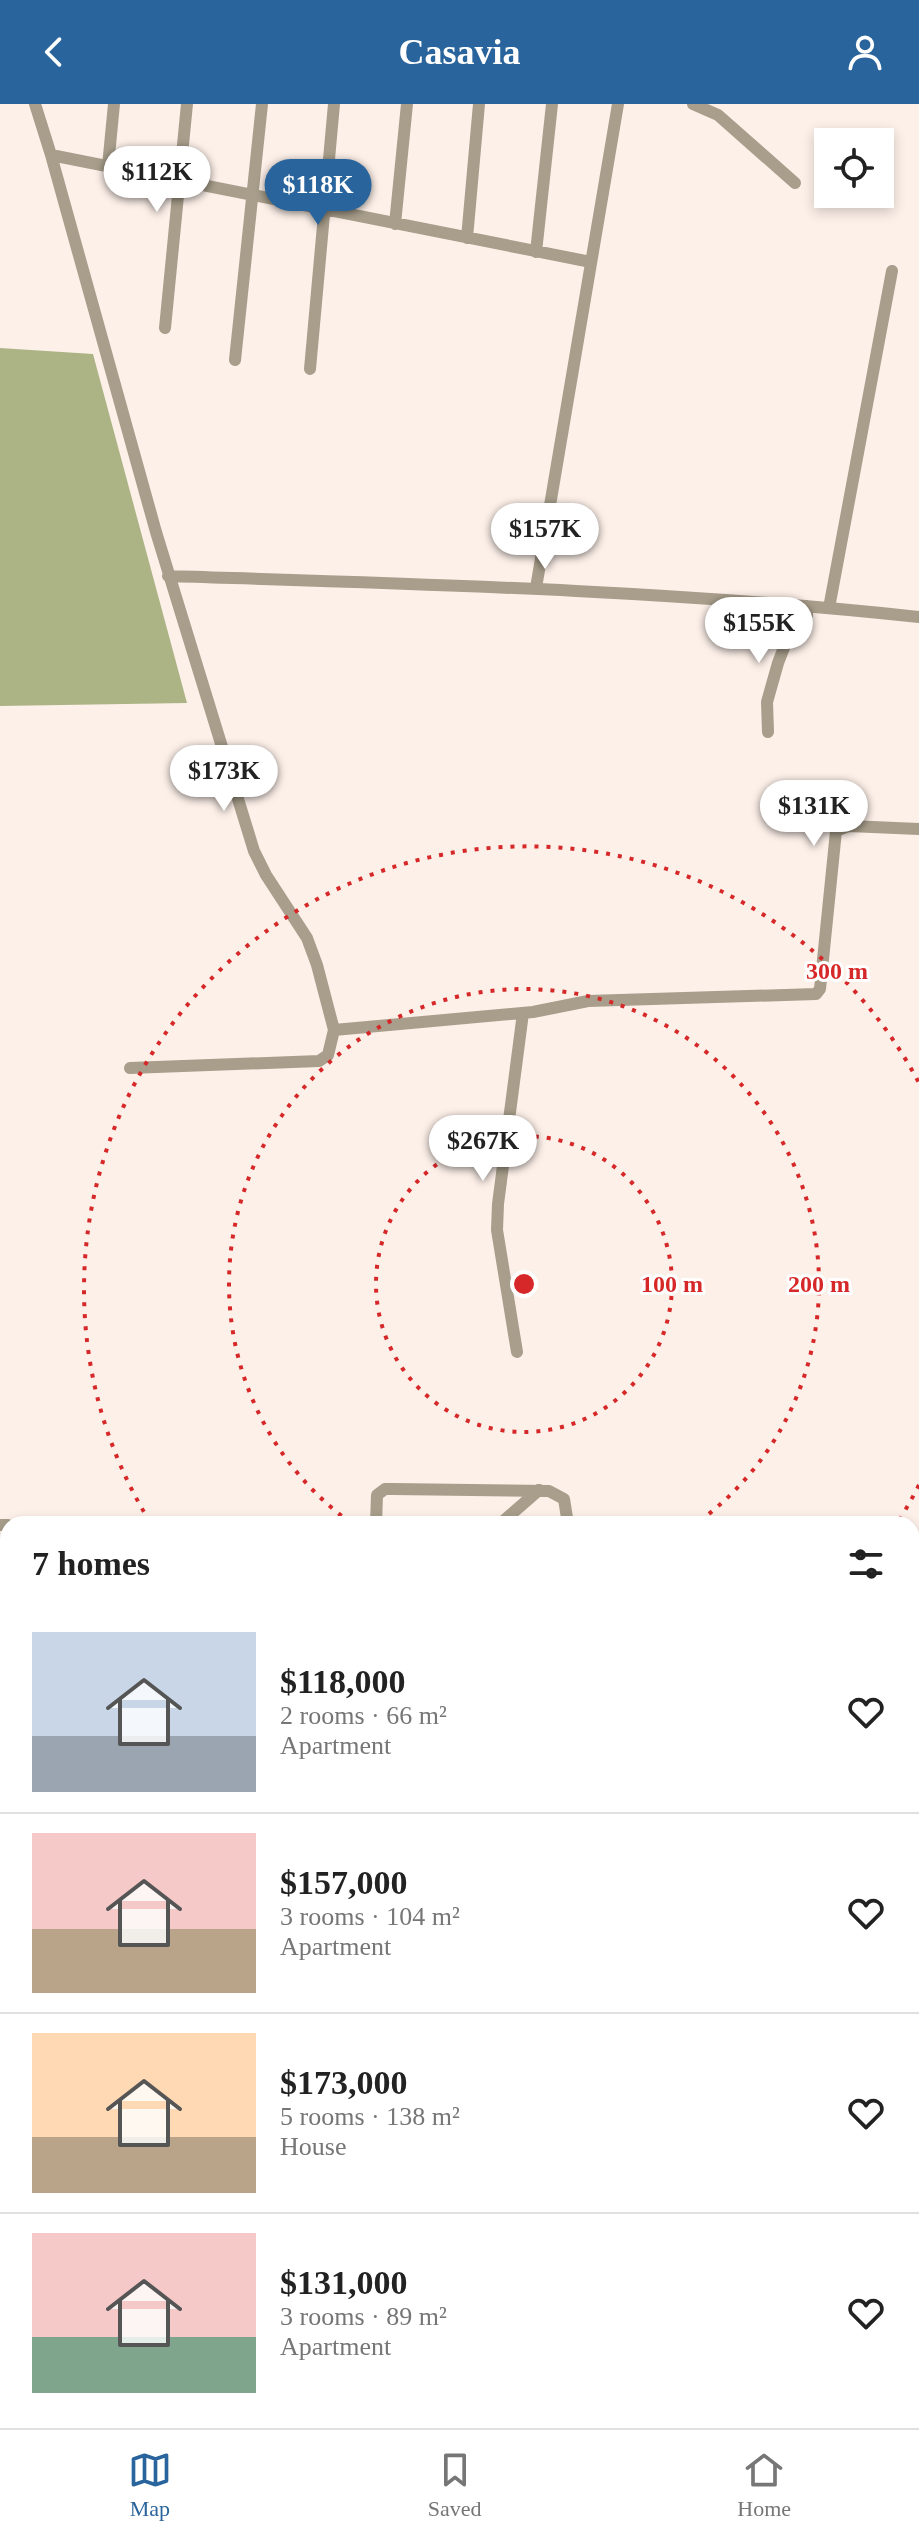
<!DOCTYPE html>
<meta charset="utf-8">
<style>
:root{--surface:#fff;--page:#f6f6f6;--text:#222;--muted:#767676;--line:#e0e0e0;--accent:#29659c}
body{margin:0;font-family:Georgia,serif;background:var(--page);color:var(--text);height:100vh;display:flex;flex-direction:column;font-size:30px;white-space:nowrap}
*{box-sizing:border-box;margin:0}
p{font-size:26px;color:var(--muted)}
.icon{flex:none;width:44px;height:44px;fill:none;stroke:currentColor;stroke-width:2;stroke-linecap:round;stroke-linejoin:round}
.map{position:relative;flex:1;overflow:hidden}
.panel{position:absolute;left:0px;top:1412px;width:920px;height:912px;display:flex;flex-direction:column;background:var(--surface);border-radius:24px 24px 0 0;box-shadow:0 4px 12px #0003}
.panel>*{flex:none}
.controls{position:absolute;left:814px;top:24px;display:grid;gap:16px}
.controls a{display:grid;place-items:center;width:80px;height:80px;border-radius:0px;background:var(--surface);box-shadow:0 4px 12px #0003;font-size:40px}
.price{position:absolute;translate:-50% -68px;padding:0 18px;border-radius:28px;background:#fff;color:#222;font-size:26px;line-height:52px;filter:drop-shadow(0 2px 4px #0008)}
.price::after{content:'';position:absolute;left:50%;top:48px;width:24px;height:18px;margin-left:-12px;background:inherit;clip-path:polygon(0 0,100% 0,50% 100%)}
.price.on{background:var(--accent);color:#fff}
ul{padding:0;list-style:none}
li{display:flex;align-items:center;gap:24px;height:200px;padding:0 32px}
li+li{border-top:2px solid var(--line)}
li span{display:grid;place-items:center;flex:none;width:224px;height:160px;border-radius:0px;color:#555}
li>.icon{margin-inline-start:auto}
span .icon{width:96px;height:96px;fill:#fffc;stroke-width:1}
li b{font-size:34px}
h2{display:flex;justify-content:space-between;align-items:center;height:96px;padding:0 32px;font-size:34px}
header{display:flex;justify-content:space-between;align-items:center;height:104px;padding:0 32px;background:var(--accent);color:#fff;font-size:36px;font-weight:700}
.tab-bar{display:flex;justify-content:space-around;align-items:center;height:112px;border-top:2px solid var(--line);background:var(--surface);font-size:22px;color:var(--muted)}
.tab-bar a{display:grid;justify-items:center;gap:4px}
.tab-bar .on{color:var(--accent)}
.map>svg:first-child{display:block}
</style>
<header><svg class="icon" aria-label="back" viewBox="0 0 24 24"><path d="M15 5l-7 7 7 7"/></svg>Casavia<svg class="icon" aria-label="person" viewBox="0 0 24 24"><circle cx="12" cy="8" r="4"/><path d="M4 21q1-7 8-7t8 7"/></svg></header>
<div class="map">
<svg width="919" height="2324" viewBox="0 0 919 2324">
<rect width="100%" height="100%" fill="#fdf0e9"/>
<path fill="#acb485" d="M0,244L93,250L187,599L0,602Z"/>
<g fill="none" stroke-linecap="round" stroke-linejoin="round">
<path stroke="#a89e8b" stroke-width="12" d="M35,0L51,51L156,428L254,747L266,771L307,834L317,861L334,926L328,951L319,957L130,964
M693,0L718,11L795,79
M51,51L591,158
M108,62L114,0
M395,120L407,0
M467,134L479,0
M536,148L552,0
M165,224L187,0
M235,256L262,0
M310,265L334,0
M168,472C419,480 669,486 919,513
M536,484L618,0
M829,504L892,167
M768,628L767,598L778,559L790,528L807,512V502
M334,926L533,908L588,897L816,890L820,885L836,727L849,722L919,725
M517,1248L497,1126L498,1100L523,909
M376,1420L377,1391L385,1385H392L549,1387L564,1395L568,1420
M500,1420L539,1386
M0,1421H8
M0,1542L8,1578
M912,1679L919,1681
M912,1782L919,1753
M912,1950H919
M0,1953L8,1950
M0,2229L8,2228
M0,2310L8,2309
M249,2316L252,2324
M328,2316L330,2324
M794,2316L795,2324
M677,2320V2324"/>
</g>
<g fill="none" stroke="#d62828" stroke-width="4" stroke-dasharray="4 8">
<circle cx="524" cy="1180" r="148"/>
<path d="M351 1419A295 295 0 1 1 697 1419"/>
<path d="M919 1381A443 443 0 0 1 898 1418M150 1418A443 443 0 1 1 919 979"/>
</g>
<circle cx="524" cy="1180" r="12" fill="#d62828" stroke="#fff" stroke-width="4"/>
<g font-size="24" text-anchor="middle" font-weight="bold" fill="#d62828" stroke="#fff" stroke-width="6" stroke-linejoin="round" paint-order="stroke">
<text x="837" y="875">300 m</text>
<text x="672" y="1188">100 m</text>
<text x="819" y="1188">200 m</text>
</g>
</svg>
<div class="controls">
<a><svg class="icon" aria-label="locate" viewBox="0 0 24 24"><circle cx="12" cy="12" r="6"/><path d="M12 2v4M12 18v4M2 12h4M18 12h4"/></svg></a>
</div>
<b class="price" style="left:157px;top:110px">$112K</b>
<b class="price on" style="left:318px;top:123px">$118K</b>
<b class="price" style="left:545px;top:467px">$157K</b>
<b class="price" style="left:759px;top:561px">$155K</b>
<b class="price" style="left:224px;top:709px">$173K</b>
<b class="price" style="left:814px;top:744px">$131K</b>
<b class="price" style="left:483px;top:1079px">$267K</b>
<section class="panel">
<h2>7 homes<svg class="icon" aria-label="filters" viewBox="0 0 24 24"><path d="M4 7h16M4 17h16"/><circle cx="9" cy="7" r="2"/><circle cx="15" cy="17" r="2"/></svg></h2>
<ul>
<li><span style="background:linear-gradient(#c9d6e8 65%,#9aa5b1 0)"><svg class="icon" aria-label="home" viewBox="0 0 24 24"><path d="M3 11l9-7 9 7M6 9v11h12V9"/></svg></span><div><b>$118,000</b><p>2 rooms · 66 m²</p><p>Apartment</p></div><svg class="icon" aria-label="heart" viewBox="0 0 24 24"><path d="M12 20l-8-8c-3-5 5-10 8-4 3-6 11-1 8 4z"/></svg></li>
<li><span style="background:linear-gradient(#f6c9c9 60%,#b9a48a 0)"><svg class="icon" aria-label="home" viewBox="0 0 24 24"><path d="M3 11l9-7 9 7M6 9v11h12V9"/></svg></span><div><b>$157,000</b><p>3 rooms · 104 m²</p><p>Apartment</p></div><svg class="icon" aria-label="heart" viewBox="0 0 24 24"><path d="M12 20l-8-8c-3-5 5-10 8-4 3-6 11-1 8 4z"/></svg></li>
<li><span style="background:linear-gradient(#ffd9b3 65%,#b9a48a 0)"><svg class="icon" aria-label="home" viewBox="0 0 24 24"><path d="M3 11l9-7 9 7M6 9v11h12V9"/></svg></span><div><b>$173,000</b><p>5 rooms · 138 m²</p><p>House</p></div><svg class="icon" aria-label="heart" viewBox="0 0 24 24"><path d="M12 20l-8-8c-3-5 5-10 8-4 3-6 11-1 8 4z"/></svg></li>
<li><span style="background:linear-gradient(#f6c9c9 65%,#7fa58c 0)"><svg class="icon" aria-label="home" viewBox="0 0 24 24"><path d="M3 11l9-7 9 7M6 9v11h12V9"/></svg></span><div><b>$131,000</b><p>3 rooms · 89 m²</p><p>Apartment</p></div><svg class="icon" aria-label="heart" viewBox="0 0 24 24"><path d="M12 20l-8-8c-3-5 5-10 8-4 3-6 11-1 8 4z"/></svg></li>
</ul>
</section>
</div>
<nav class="tab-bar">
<a class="on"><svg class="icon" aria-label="map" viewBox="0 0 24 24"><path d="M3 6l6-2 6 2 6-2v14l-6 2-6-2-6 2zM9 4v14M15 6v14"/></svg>Map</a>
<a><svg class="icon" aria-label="saved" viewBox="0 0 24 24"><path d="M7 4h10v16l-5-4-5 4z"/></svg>Saved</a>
<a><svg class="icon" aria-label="home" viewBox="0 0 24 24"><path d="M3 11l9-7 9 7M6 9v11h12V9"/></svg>Home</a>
</nav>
